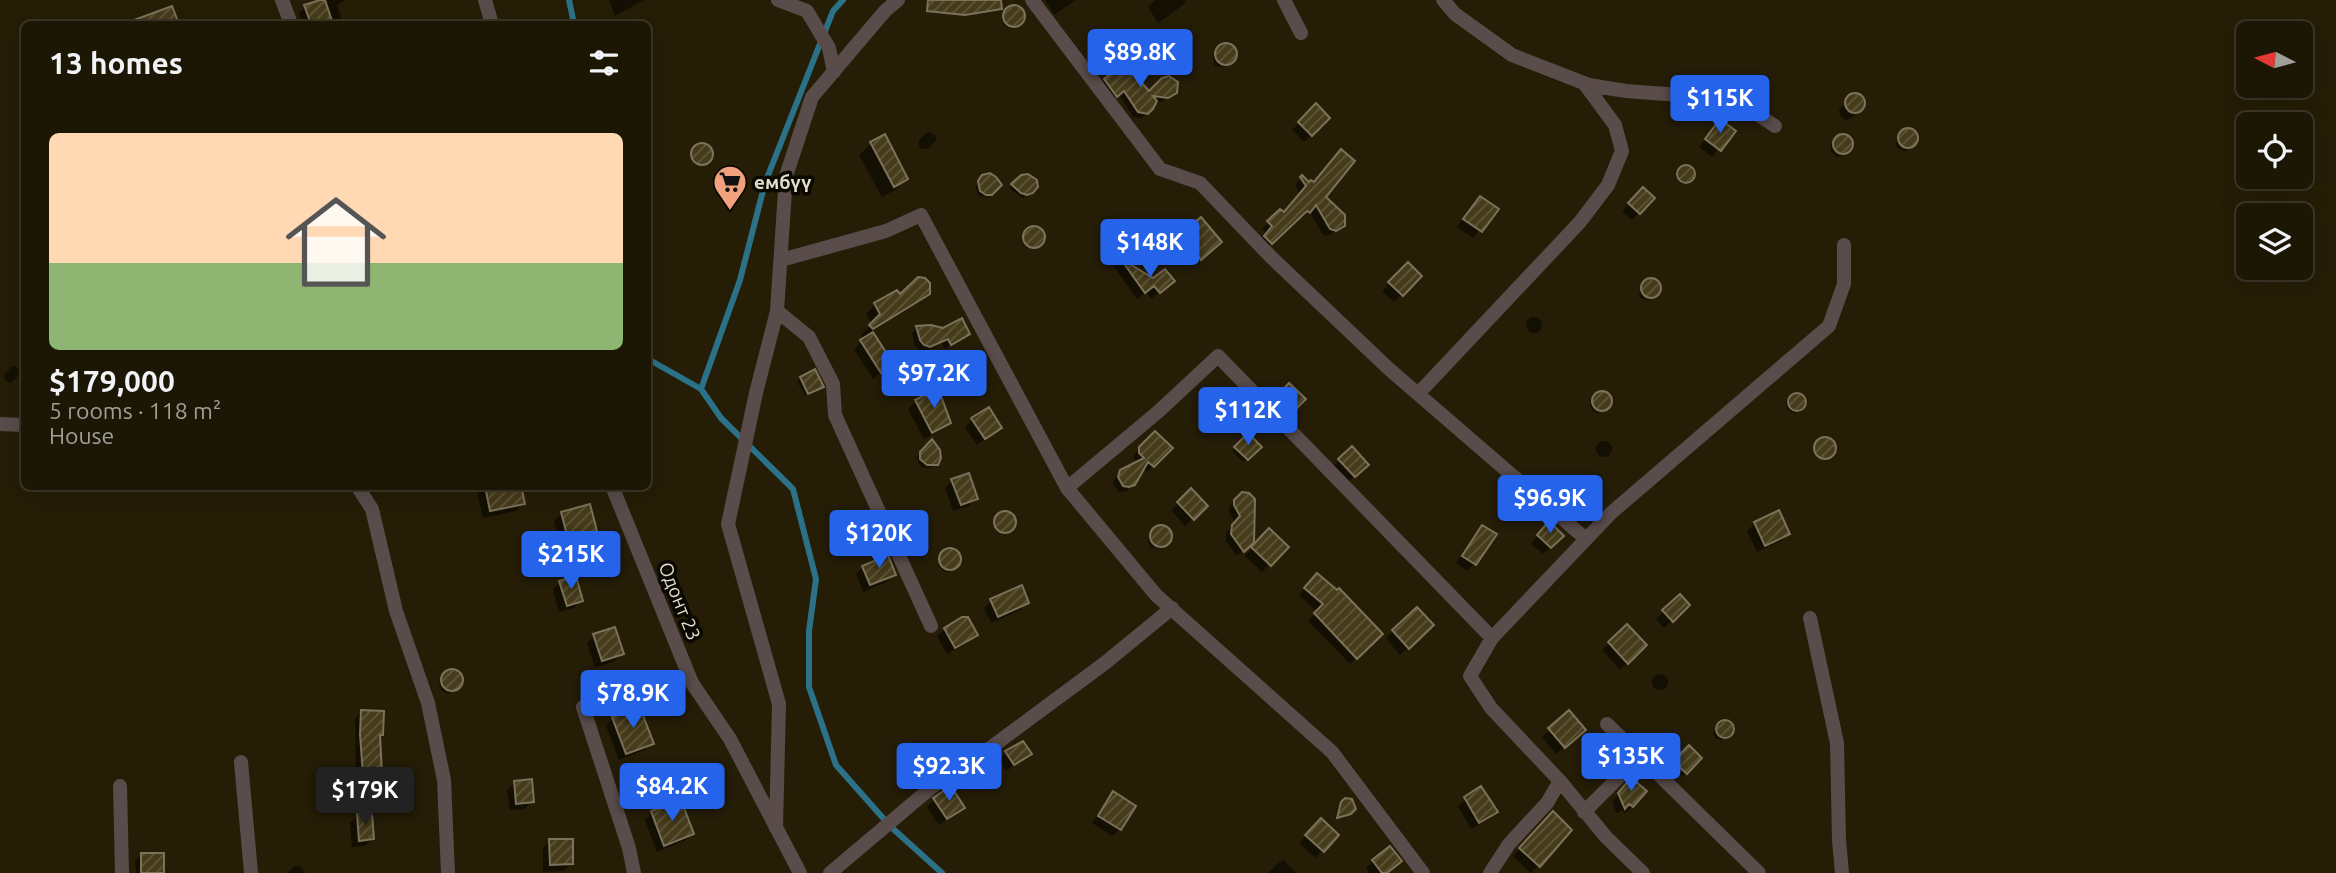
<!DOCTYPE html>
<meta charset="utf-8">
<style>
:root{--surface:#1c1604;--page:#251f0e;--text:#f1f3f6;--muted:#a09f9a;--line:#3a3526;--accent:#2563eb}
body{margin:0;font-family:Ubuntu,sans-serif;background:var(--page);color:var(--text);height:100vh;display:flex;flex-direction:column;font-size:26px;white-space:nowrap}
*{box-sizing:border-box;margin:0}
p{font-size:23px;color:var(--muted)}
.icon{flex:none;width:38px;height:38px;fill:none;stroke:currentColor;stroke-width:2;stroke-linecap:round;stroke-linejoin:round}
.map{position:relative;flex:1;overflow:hidden}
.side{position:absolute;left:21px;top:21px;width:630px;height:469px;display:flex;flex-direction:column;background:var(--surface);border-radius:10px;box-shadow:0 7px 28px #0002,0 0 0 2px var(--line)}
.side>*{flex:none}
.needle{width:46px;rotate:276deg}
.buttons{position:absolute;left:2236px;top:21px;display:grid;gap:14px}
.buttons a{display:grid;place-items:center;width:77px;height:77px;border-radius:10px;background:var(--surface);box-shadow:0 7px 28px #0002,0 0 0 2px var(--line);font-size:35px}
.price{position:absolute;translate:-50% -60px;padding:0 16px;border-radius:7px;background:var(--accent);color:#fff;font-size:23px;line-height:46px;filter:drop-shadow(0 2px 4px #0008)}
.price::after{content:'';position:absolute;left:50%;top:42px;width:21px;height:16px;margin-left:-10px;background:inherit;clip-path:polygon(0 0,100% 0,50% 100%)}
.price.current{background:#222;color:#fff}
ul{padding:0;list-style:none}
li{display:grid;align-content:center;gap:14px;height:371px;padding:0 28px}
li+li{border-top:2px solid var(--line)}
li span{display:grid;place-items:center;height:217px;border-radius:10px;color:#555}
li>.icon{margin-inline-start:auto}
span .icon{width:126px;height:126px;fill:#fffc;stroke-width:1}
li b{font-size:30px}
h2{display:flex;justify-content:space-between;align-items:center;height:84px;padding:0 28px;font-size:30px}
.map>svg:first-child{display:block}
</style>
<div class="map">
<svg width="2336" height="873" viewBox="0 0 2336 873">
<defs>
<pattern id="building-hatch" width="6" height="6" patternUnits="userSpaceOnUse" patternTransform="scale(1.75)"><rect width="6" height="6" fill="#463b1a"/><path d="M-1 1l2-2M0 6l6-6M5 7l2-2" fill="none" stroke="#60573a"/></pattern>
</defs>
<rect width="100%" height="100%" fill="#251d06"/>
<path fill="#0007" d="M325,0H345L337,5L343,24H303L299,13L305,7Z
M609,0H644L615,16Z
M1045,0H1076L1054,15Z
M1155,0H1184L1186,3L1158,23L1148,7Z
M1002 19a10 10 0 1 1 20 0a10 10 0 1 1-20 0Z
M1226,46L1232,48L1235,53L1227,66L1219,67L1214,65L1213,56L1220,47Z
M1105,81L1148,94L1175,92L1162,102L1154,101L1152,108L1141,118L1133,117L1119,94L1112,100L1100,86Z
M1853,96L1862,99L1864,104L1853,117L1846,121L1840,115L1839,110Z
M1316,106L1328,118L1304,142L1292,130Z
M1720,121L1733,131L1712,157L1699,147Z
M1908,130L1913,132L1916,139L1914,144L1905,151L1897,148L1896,143L1899,135Z
M930,132L936,136V140L928,149H922L919,146V141L926,133Z
M1846,136L1851,142L1850,148L1842,156L1837,157L1831,152V146L1838,138Z
M884,137L906,178L895,190L882,197L859,155L871,144Z
M690 156a10 10 0 1 1 20 0a10 10 0 1 1-20 0Z
M1676 176a8 8 0 1 1 16 0a8 8 0 1 1-16 0Z
M1022,177L1031,193L1023,198L1009,188Z
M1302,178L1323,197L1343,225L1328,236L1323,235L1309,211L1302,218L1299,216L1265,250L1259,243L1267,234L1262,229L1280,211L1283,214L1300,194L1295,185Z
M980,181L1000,185L987,197L980,196L975,189Z
M1643,190L1652,198L1632,220L1622,211Z
M1473,205L1496,209L1473,238L1457,227Z
M1201,220L1212,250L1193,266L1174,244Z
M1022 239a10 10 0 1 1 20 0a10 10 0 1 1-20 0Z
M1120,260L1153,281L1165,288L1151,299L1146,292L1137,299L1114,267Z
M1408,264L1420,276L1394,302L1382,291Z
M1651,280L1658,284L1660,289L1658,294L1648,301L1640,298L1639,293L1642,285Z
M928,293L919,302L871,332L892,365L873,379L854,349L865,339L861,335L872,324L866,314L875,305Z
M1526 325a8 8 0 1 1 16 0a8 8 0 1 1-16 0Z
M917,328L968,333L945,349L942,343L927,351L919,350L915,346L912,333Z
M15,366L21,373L11,383L6,381L4,375L11,367Z
M801,378L821,387L805,396L797,381Z
M1289,386L1304,400L1285,418L1271,405Z
M1604,393L1610,401L1608,406L1598,413L1592,411L1590,404L1598,394Z
M1786 404a9 9 0 1 1 18 0a9 9 0 1 1-18 0Z
M916,402L949,423L941,430L924,439L908,409Z
M973,419L999,428L977,445L965,427Z
M1155,434L1170,448L1147,472L1143,468L1127,491L1119,492L1113,484L1115,478L1121,472L1138,463L1134,459V455Z
M1248,436L1259,447L1243,462L1232,451Z
M1813 450a10 10 0 1 1 20 0a10 10 0 1 1-20 0Z
M1596 449a8 8 0 1 1 16 0a8 8 0 1 1-16 0Z
M932,442L936,464L933,467L924,468L919,465L917,457Z
M1352,449L1366,465L1347,483L1332,467Z
M952,481L976,498L969,506L953,511L945,488Z
M476,486H519L523,503L516,511L483,518Z
M1191,491L1205,506L1185,526L1171,510Z
M1239,495L1253,542L1237,556L1226,541V533L1235,523L1229,512V507Z
M993 524a10 10 0 1 1 20 0a10 10 0 1 1-20 0Z
M562,514L595,531L588,538L561,546L554,521Z
M1755,523L1788,534L1781,541L1757,552L1747,531Z
M1483,527L1475,563L1467,571L1456,563Z
M1158,528L1168,529L1170,535L1168,541L1159,549L1151,548L1148,541L1149,535Z
M1269,530L1287,547L1262,572L1245,556Z
M1542,531L1562,536L1543,554L1531,544Z
M938 562a10 10 0 1 1 20 0a10 10 0 1 1-20 0Z
M863,567L894,574L886,582L863,592L856,574Z
M560,582L581,600L574,608L559,612L553,590Z
M1310,582L1381,634L1350,664L1308,621L1317,612L1299,595Z
M1680,596L1688,605L1664,628L1656,619Z
M991,601L1027,602L1020,610L991,623L984,608Z
M1417,609L1424,633L1400,655L1386,638Z
M1627,626L1645,645L1620,670L1602,650Z
M945,629L975,635L968,642L947,654L937,636Z
M594,636L622,653L615,661L595,668L587,643Z
M453,671L458,674L461,679L457,688L448,694L441,690L439,682L447,673Z
M1652 682a8 8 0 1 1 16 0a8 8 0 1 1-16 0Z
M362,711L381,735L379,737L380,773L373,781L356,782L355,719Z
M1569,713L1576,737L1556,754L1542,737Z
M613,718L652,743L645,750L619,760L606,726Z
M1726,721L1733,727L1730,735L1721,740L1715,738L1713,733L1717,726Z
M1689,747L1700,758L1683,776L1672,766Z
M1006,753L1030,754L1006,771L999,760Z
M1582 768a11 11 0 1 1 22 0a11 11 0 1 1-22 0Z
M514,783L532,801L525,809L510,810L507,790Z
M1622,790L1632,806L1625,813L1621,810L1617,814L1612,802Z
M1113,794L1120,829L1112,836L1092,823L1106,801Z
M1466,799L1496,812L1489,819L1471,829L1458,806Z
M934,800L963,807L939,825L927,807Z
M1346,800L1354,808L1346,817L1335,820L1338,807Z
M652,813L692,834L684,841L657,852L645,820Z
M1553,814L1570,830L1531,873L1513,856Z
M358,815L372,839L365,846L352,847L350,823Z
M1314,827L1337,835L1315,858L1299,843Z
M550,841L571,864L564,871L543,872V848Z
M142,855L163,873H136L135,861Z
M1283,859L1296,873H1268Z
M1373,861H1400L1387,873H1369L1366,868Z
M294,866H300L305,873H287Z"/>
<g fill="none" stroke-linecap="round" stroke-linejoin="round">
<path stroke="#2b7288" stroke-width="6" d="M569,0L574,24
M648,359L701,389L721,418L793,489L816,579L809,631V687L836,765L891,827L942,873
M701,389L740,280L765,183L833,11L843,0"/>
</g>
<path fill="url(#building-hatch)" stroke="#7b7259" stroke-width="2" d="M320,0H325L333,24H311L304,5Z
M928,0H1001L1002,9L965,15L927,11Z
M1003 16a11 11 0 1 1 22 0a11 11 0 1 1-22 0Z
M172,6L179,24H127L126,23Z
M1215 54a11 11 0 1 1 22 0a11 11 0 1 1-22 0Z
M1124,63L1149,91L1162,78L1169,76L1178,82L1177,93L1168,98L1153,96L1157,101L1153,109L1148,114L1138,112L1124,91L1117,97L1104,79Z
M1845 103a10 10 0 1 1 20 0a10 10 0 1 1-20 0Z
M1316,103L1330,118L1312,136L1298,122Z
M1720,119L1736,131L1721,151L1705,139Z
M1898 138a10 10 0 1 1 20 0a10 10 0 1 1-20 0Z
M885,134L908,179L894,187L870,142Z
M1833 144a10 10 0 1 1 20 0a10 10 0 1 1-20 0Z
M691 154a11 11 0 1 1 22 0a11 11 0 1 1-22 0Z
M1341,149L1355,161L1326,197L1345,215V226L1336,231L1330,229L1316,205L1310,213L1307,211L1272,244L1264,236L1272,226L1267,221L1280,209L1284,212L1306,186L1300,177L1302,175L1309,182L1311,180L1314,182Z
M1677 174a9 9 0 1 1 18 0a9 9 0 1 1-18 0Z
M990,173L996,177L1002,185L992,195H986L980,191L978,181L982,175Z
M1028,174L1037,180L1038,187L1033,193L1027,195L1021,193L1011,184L1021,175Z
M1643,187L1655,198L1640,214L1628,203Z
M1480,196L1499,209L1482,232L1463,219Z
M1201,217L1222,242L1201,260L1180,235Z
M1023 237a11 11 0 1 1 22 0a11 11 0 1 1-22 0Z
M1120,258L1153,278L1165,269L1175,281L1160,293L1154,286L1145,293Z
M1408,262L1422,276L1403,296L1388,282Z
M918,277L925,278L930,283V294L873,329L869,325L880,314L874,303L897,290L900,294Z
M1641 288a10 10 0 1 1 20 0a10 10 0 1 1-20 0Z
M962,318L970,334L951,345L948,339L930,347L924,345L920,340L916,326L931,325L943,328Z
M873,332L894,365L881,373L860,340Z
M815,369L824,387L808,394L800,377Z
M1289,383L1306,399L1293,412L1277,396Z
M938,388L951,423L932,433L915,400Z
M1592 401a10 10 0 1 1 20 0a10 10 0 1 1-20 0Z
M1788 402a9 9 0 1 1 18 0a9 9 0 1 1-18 0Z
M989,407L1002,428L985,439L971,418Z
M1155,431L1173,448L1154,467L1148,462L1135,485L1129,487L1123,486L1118,477L1120,470L1144,458L1139,453V447Z
M1248,433L1262,447L1248,460L1234,447Z
M1814 448a11 11 0 1 1 22 0a11 11 0 1 1-22 0Z
M932,439L940,450L941,458L938,465H927L920,459V452Z
M1352,446L1369,465L1355,477L1338,459Z
M969,473L978,499L961,505L951,479Z
M485,486H521L525,504L490,511Z
M1191,488L1208,506L1194,520L1177,502Z
M1242,492L1249,493L1255,499L1254,543L1244,552L1231,534L1232,525L1240,516L1234,505V500Z
M590,504L597,531L568,539L561,512Z
M1779,510L1790,534L1765,546L1754,522Z
M994 522a11 11 0 1 1 22 0a11 11 0 1 1-22 0Z
M1549,521L1564,536L1551,548L1537,535Z
M1482,525L1497,534L1476,565L1462,556Z
M1150 536a11 11 0 1 1 22 0a11 11 0 1 1-22 0Z
M1269,528L1289,547L1271,566L1251,547Z
M939 559a11 11 0 1 1 22 0a11 11 0 1 1-22 0Z
M888,555L896,575L870,585L862,566Z
M1317,573L1337,590L1339,588L1383,634L1357,659L1314,613L1323,604L1304,588Z
M576,576L583,601L567,606L559,581Z
M1022,585L1029,603L998,617L990,599Z
M1680,594L1690,605L1673,622L1662,610Z
M1417,607L1434,625L1409,649L1392,630Z
M962,617H968L978,635L955,648L944,628Z
M1627,624L1647,645L1628,664L1608,642Z
M615,627L624,654L602,661L593,634Z
M441 680a11 11 0 1 1 22 0a11 11 0 1 1-22 0Z
M639,705L654,744L626,754L612,717Z
M361,710L384,711L383,735H380L382,774L363,775L360,734Z
M1569,710L1586,730L1565,748L1548,728Z
M1716 729a9 9 0 1 1 18 0a9 9 0 1 1-18 0Z
M1023,741L1032,754L1014,765L1005,751Z
M1689,745L1702,758L1687,774L1673,761Z
M1587,756L1602,758L1606,773L1597,776L1587,772L1585,766Z
M532,779L534,802L516,804L514,781Z
M1629,780H1634L1647,791L1633,807L1629,804L1625,809L1618,793Z
M951,786L965,808L947,819L933,798Z
M1481,786L1498,812L1479,823L1464,797Z
M1113,791L1136,806L1121,830L1098,816Z
M1345,798L1352,799L1356,809L1351,814L1337,818L1341,802Z
M681,800L694,834L664,846L651,811Z
M1553,811L1572,830L1540,867L1519,848Z
M372,813L374,839L359,841L357,814Z
M1321,818L1339,835L1324,852L1305,835Z
M549,839H573V864L550,865Z
M1390,846L1402,861L1387,873H1382L1372,860Z
M141,853H164V873H141Z"/>
<g fill="none" stroke-linecap="round" stroke-linejoin="round">
<path stroke="#594c4b" stroke-width="14" d="M282,0L291,24
M485,0L492,24
M778,0L807,11L829,48L834,72
M1032,0L1160,169L1200,183L1271,257L1389,369L1586,539
M1284,0L1301,33
M1443,0L1455,14L1512,55L1589,85L1626,91L1734,99L1775,126
M781,260L886,231L921,215L1067,488L1156,595L1332,752L1423,873
M777,311L809,337L833,384L835,415L931,626
M1418,394L1580,222L1608,185L1622,151L1615,125L1584,83
M0,424L24,425
M357,486L372,509L396,611L428,703L444,780L448,873
M612,486L692,683L730,739L800,873
M1067,488L1159,411L1218,356L1492,638
M1810,618L1837,743L1839,840L1842,873
M583,707L629,848L634,873
M1607,724L1759,873
M241,762L251,873
M120,786L122,873
M1584,812L1640,756
M776,828L779,704L728,524L756,393L777,311L786,176L812,97L885,11L898,0
M830,873L932,787L978,757L1105,663L1172,608
M1490,873L1509,844L1547,803L1560,781
M1643,873L1606,837L1560,781L1491,708L1470,676L1492,638L1611,513L1829,326L1844,284V245"/>
</g>
<defs>
<symbol id="supermarket-pin" viewBox="-11 -11 22 30"><path d="M0 17L-7.5 6A9.5 9.5 0 1 1 7.5 6Z" fill="#f2a17e" stroke="#0b0802"/><path d="M-6-5.5h2.5l.6 2H6L4.5 2H-2.5L-4.4-4H-6ZM-1.5 3.2a1.3 1.3 0 1 0 .1 0ZM3 3.2a1.3 1.3 0 1 0 .1 0Z" fill="#111"/></symbol>
</defs>
<g fill-rule="evenodd">
<use href="#supermarket-pin" x="711" y="163" width="38" height="52"/>
</g>
<g text-anchor="middle" stroke-width="7" stroke-linejoin="round" paint-order="stroke">
<g font-size="19" font-weight="bold" fill="#e2ded0" stroke="#0b0802" text-anchor="start">
<text x="754" y="189">ембүү</text>
</g>
<g font-size="19" fill="#e2ded0" stroke="#0b0802">
<text transform="translate(680 601) rotate(68)" y="7">Одонт 23</text>
</g>
</g>
</svg>
<div class="buttons">
<a><svg class="needle" viewBox="-14 -14 28 28"><path d="M0-13l5 13h-10z" fill="#e53935"/><path d="M0 13l5-13h-10z" fill="#a09f9a"/></svg></a>
<a><svg class="icon" aria-label="locate" viewBox="0 0 24 24"><circle cx="12" cy="12" r="6"/><path d="M12 2v4M12 18v4M2 12h4M18 12h4"/></svg></a>
<a><svg class="icon" aria-label="layers" viewBox="0 0 24 24"><path d="M12 4l9 5-9 5-9-5zM3 14l9 5 9-5"/></svg></a>
</div>
<b class="price" style="left:1140px;top:89px">$89.8K</b>
<b class="price" style="left:1720px;top:135px">$115K</b>
<b class="price" style="left:1150px;top:279px">$148K</b>
<b class="price" style="left:934px;top:410px">$97.2K</b>
<b class="price" style="left:1248px;top:447px">$112K</b>
<b class="price" style="left:1550px;top:535px">$96.9K</b>
<b class="price" style="left:879px;top:570px">$120K</b>
<b class="price" style="left:571px;top:591px">$215K</b>
<b class="price" style="left:633px;top:730px">$78.9K</b>
<b class="price" style="left:1631px;top:793px">$135K</b>
<b class="price" style="left:949px;top:803px">$92.3K</b>
<b class="price" style="left:672px;top:823px">$84.2K</b>
<b class="price current" style="left:365px;top:827px">$179K</b>
<section class="side">
<h2>13 homes<svg class="icon" aria-label="filters" viewBox="0 0 24 24"><path d="M4 7h16M4 17h16"/><circle cx="9" cy="7" r="2"/><circle cx="15" cy="17" r="2"/></svg></h2>
<ul>
<li><span style="background:linear-gradient(#ffd9b3 60%,#8fb573 0)"><svg class="icon" aria-label="home" viewBox="0 0 24 24"><path d="M3 11l9-7 9 7M6 9v11h12V9"/></svg></span><div><b>$179,000</b><p>5 rooms · 118 m²</p><p>House</p></div></li>
</ul>
</section>
</div>
